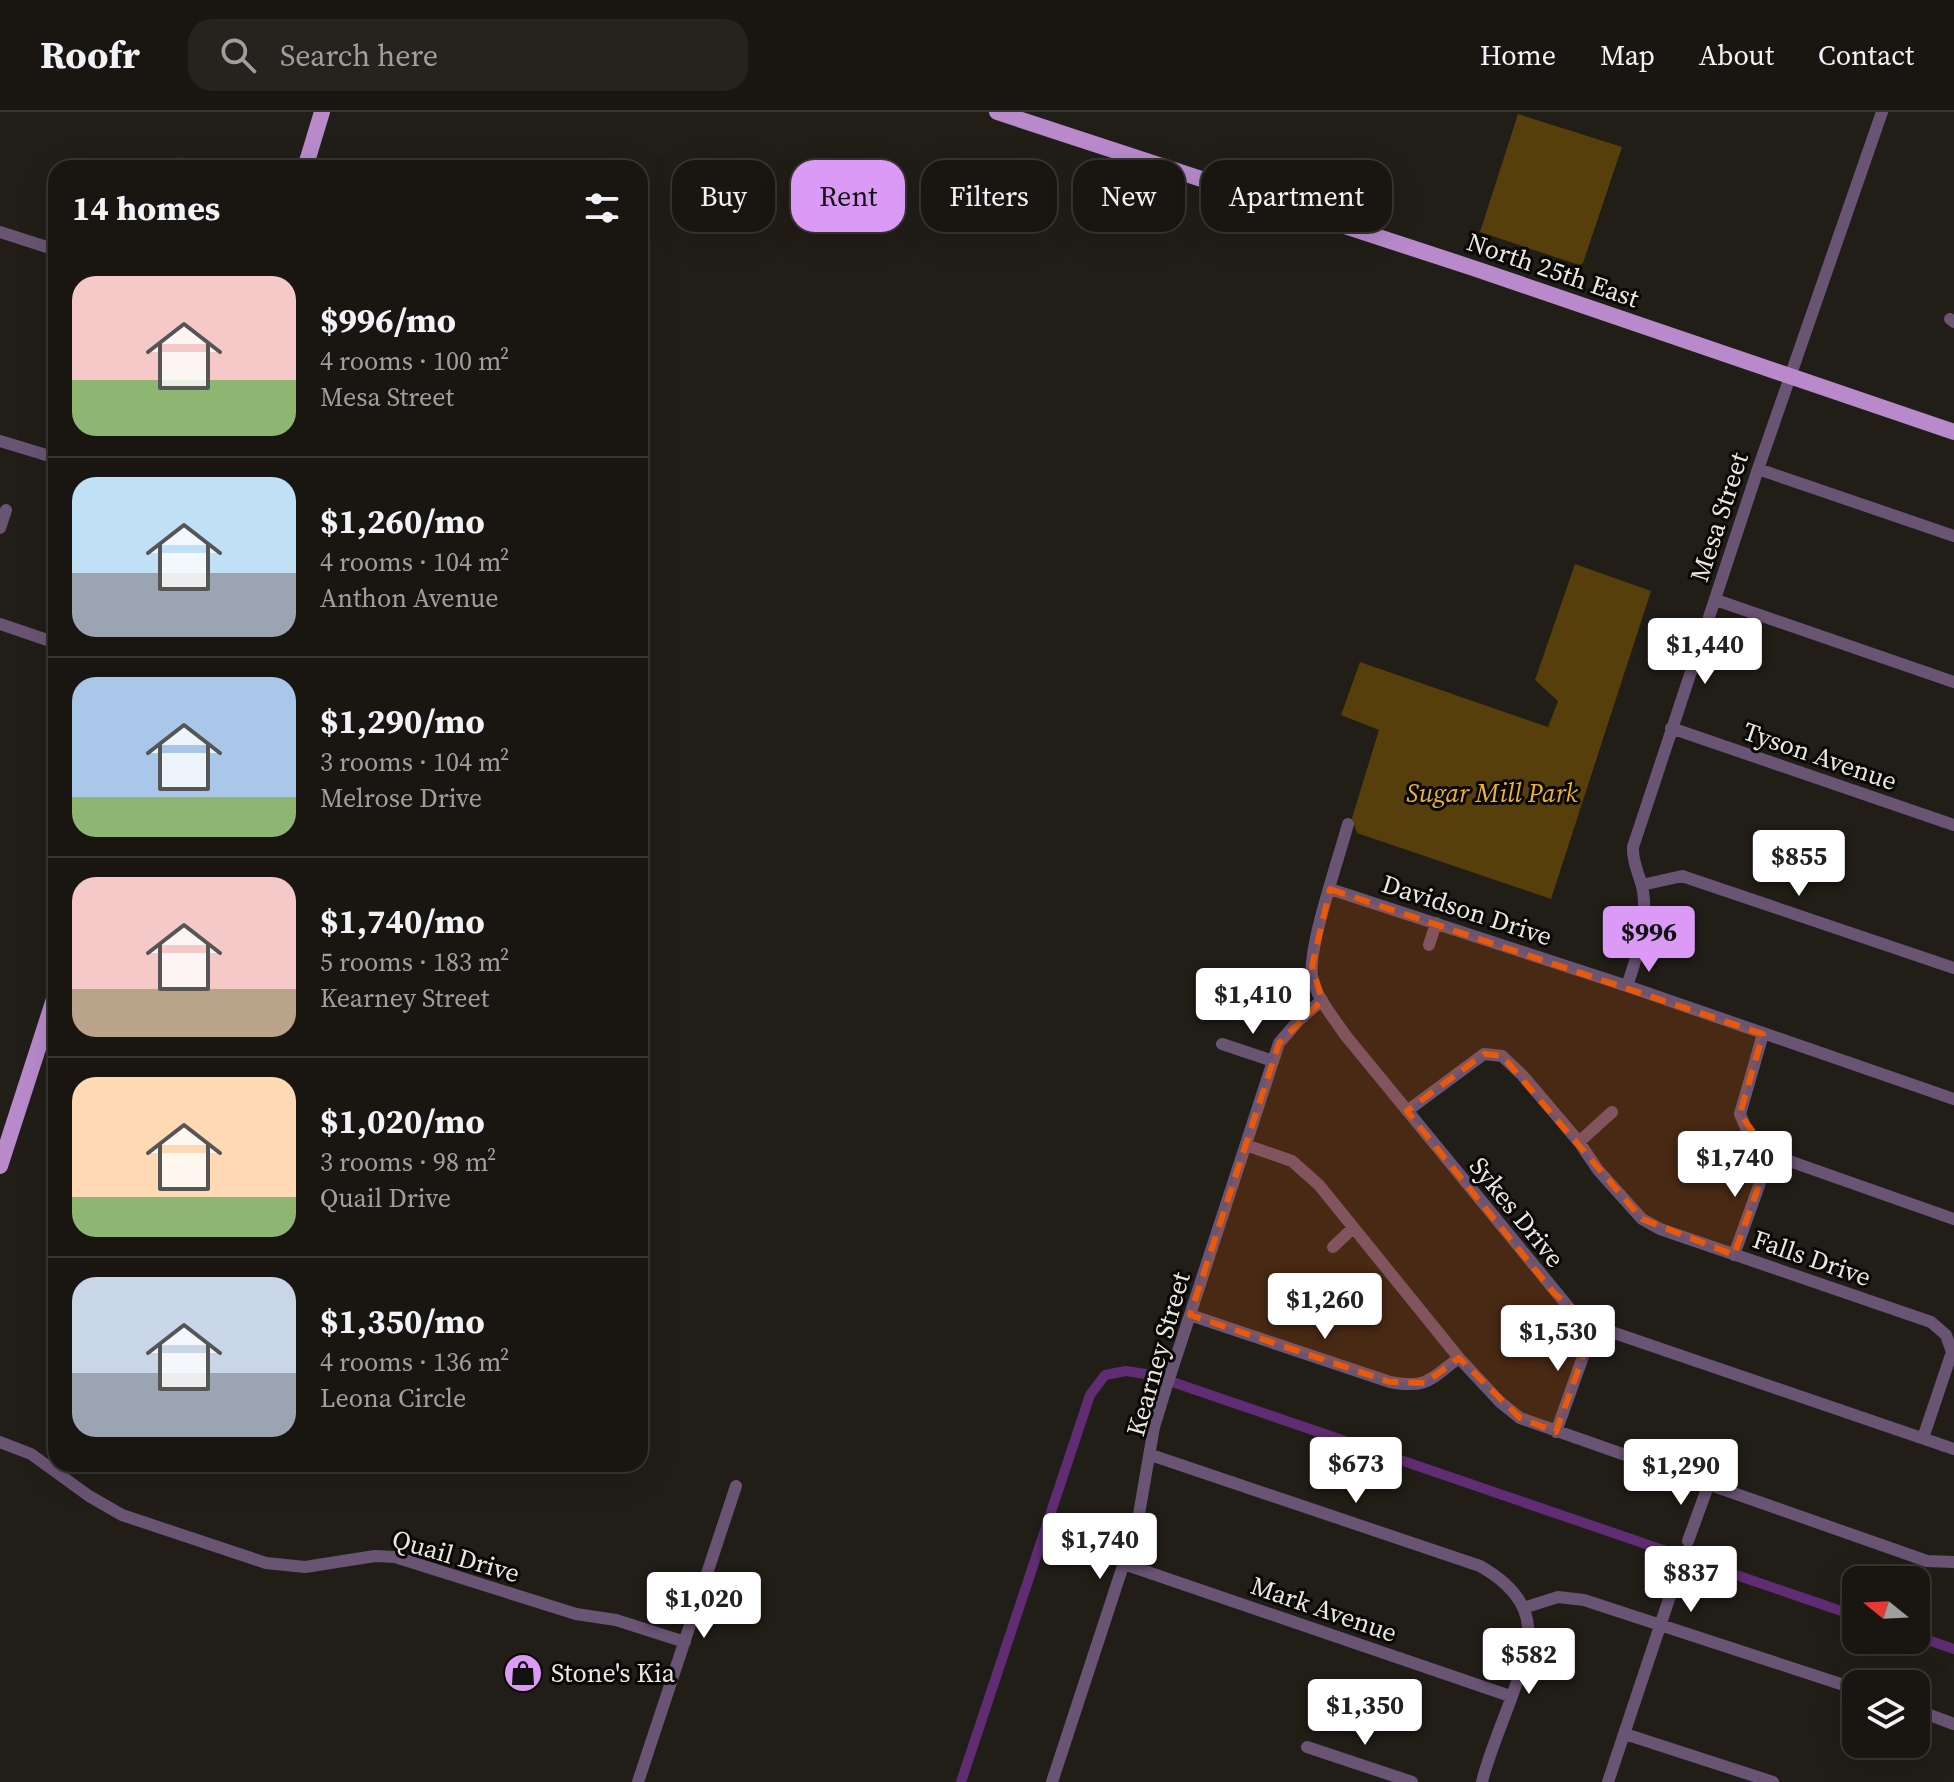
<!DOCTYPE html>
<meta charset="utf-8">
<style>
:root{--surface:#191611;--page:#26231f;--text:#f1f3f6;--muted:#9f9f9f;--line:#373531;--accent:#da9af6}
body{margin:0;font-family:"Source Serif 4",serif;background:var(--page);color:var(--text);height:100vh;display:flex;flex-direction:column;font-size:30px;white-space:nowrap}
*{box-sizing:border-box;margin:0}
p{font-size:26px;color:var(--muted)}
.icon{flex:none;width:44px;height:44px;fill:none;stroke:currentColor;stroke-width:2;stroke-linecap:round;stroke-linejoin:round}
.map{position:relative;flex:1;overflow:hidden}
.sheet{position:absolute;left:48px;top:48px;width:600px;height:1312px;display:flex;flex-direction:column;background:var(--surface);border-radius:24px;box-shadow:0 8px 32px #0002,0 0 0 2px var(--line)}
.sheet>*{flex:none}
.guide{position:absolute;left:672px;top:48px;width:760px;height:72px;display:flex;gap:16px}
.needle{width:52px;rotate:288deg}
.buttons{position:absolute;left:1842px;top:1454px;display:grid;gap:16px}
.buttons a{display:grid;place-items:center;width:88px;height:88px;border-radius:16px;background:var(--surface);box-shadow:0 8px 32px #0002,0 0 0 2px var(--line);font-size:40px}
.price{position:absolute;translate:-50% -68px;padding:0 18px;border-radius:8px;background:#fff;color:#222;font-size:26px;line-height:52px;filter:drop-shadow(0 2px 4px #0008)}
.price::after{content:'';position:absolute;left:50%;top:48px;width:24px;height:18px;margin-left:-12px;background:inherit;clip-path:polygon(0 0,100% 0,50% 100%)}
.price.on{background:var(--accent);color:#111}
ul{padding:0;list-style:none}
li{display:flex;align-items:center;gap:24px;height:200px;padding:0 24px}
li+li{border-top:2px solid var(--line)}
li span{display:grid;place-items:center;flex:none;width:224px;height:160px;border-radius:24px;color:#555}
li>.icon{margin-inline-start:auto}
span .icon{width:96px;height:96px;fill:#fffc;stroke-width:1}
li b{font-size:34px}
h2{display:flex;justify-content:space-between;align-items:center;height:96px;padding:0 24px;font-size:34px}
.tag{padding:0 28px;border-radius:24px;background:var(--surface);box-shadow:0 8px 32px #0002,0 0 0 2px var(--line);font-size:28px;line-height:72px}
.tag.on{background:var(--accent);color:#111}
header{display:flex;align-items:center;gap:48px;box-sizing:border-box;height:112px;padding:0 40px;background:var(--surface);border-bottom:2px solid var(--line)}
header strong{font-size:38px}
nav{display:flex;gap:44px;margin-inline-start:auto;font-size:28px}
.search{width:560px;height:72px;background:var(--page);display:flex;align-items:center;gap:20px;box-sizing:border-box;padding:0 28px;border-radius:24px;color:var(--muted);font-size:30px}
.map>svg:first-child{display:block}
</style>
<header>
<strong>Roofr</strong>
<div class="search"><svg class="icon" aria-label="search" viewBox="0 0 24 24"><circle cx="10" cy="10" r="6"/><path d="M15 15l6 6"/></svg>Search here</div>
<nav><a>Home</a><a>Map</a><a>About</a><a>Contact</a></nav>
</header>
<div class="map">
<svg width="1954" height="1670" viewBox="0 0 1954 1670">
<rect width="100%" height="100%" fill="#211d17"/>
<path fill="#2d261a" d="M177,44L215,56H172Z"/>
<path fill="#563f0b" d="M1518,2L1622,35L1583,151L1579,153L1480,120Z
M1575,452L1651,479L1551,787L1357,721L1352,706L1379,618L1341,603L1360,550L1548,615L1558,589L1535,568Z"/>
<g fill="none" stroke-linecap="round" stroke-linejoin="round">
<path stroke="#602d75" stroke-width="10" d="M1916,1524L1954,1537
M961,1670L1090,1283L1105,1263L1126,1259L1152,1263L1856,1504"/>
<path stroke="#6a5474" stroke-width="12" d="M0,120L56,138
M1950,207L1954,210
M0,329L56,346
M1758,357L1954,424
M0,416L6,398
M1716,488L1954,570
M0,512L56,531
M640,563V569
M1671,616L1954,713
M1348,712C1339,746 1308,834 1312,864C1316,886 1334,906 1346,924L1575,1203L1594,1214L1954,1337
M1642,773L1682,764L1954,856
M1330,777L1627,874L1954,987
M1429,833L1436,811
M1627,874C1638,841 1648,814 1643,779C1640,763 1632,751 1633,735L1758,357L1882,0
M1763,922L1740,1002L1749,1023L1761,1039L1954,1107
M1222,932L1273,949
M1407,999L1484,942L1502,944L1523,964L1579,1030L1598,1058L1642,1107L1660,1117L1931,1210L1946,1223L1952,1240L1923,1326
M1579,1030L1612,1000
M1246,1033L1292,1049L1319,1073L1459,1246L1500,1290L1520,1306L1927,1449L1954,1450
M1333,1135L1353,1116
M1734,1143L1770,1043
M1190,1203L1390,1270C1428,1277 1430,1267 1459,1246
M1556,1320L1594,1214
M0,1330L31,1342L89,1384L122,1403L266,1451L305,1455L375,1444L395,1445L576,1502L616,1508L685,1530
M1151,1343L1480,1454C1503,1467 1526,1486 1528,1515C1530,1555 1492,1626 1482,1670
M1688,1429L1708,1374
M1124,1452L1510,1584
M1523,1496L1558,1485L1584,1488L1856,1577
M1916,1598L1954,1612
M1625,1622L1773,1670
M1307,1635L1412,1670
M638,1670L736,1374
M1052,1670L1138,1408L1154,1315L1166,1276L1279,931L1298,909L1322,888
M1608,1670L1677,1463"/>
<path stroke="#b88acc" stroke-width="16" d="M997,0L1473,156L1954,320
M305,56L322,0
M0,1054L56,881"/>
</g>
<path fill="#e8590c" fill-opacity="0.2" stroke="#e8590c" stroke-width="6" stroke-dasharray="16 10" stroke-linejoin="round" d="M1330,777L1763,922L1740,1002L1770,1043L1734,1143L1642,1107L1502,944L1484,942L1407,999L1554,1181L1594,1214L1556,1320L1520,1306L1459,1246L1425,1271L1390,1270L1190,1203L1279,931L1322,888L1312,854Z"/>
<defs>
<symbol id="shop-disc" viewBox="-11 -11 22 22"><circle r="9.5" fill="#da9af6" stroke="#090805"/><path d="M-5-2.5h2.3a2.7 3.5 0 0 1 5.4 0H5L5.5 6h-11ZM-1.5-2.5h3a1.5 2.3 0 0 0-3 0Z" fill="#111"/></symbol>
</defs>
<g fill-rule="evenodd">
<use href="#shop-disc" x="501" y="1539" width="44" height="44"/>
</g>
<g text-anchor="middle" stroke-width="6" stroke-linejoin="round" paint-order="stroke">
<g font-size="26" fill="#e9e7e2" stroke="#090805">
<text transform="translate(1553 158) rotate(19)" y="9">North 25th East</text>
<text transform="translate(1719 405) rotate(-72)" y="9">Mesa Street</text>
<text transform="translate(1820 644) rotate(19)" y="9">Tyson Avenue</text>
<text transform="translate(1467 798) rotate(18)" y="9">Davidson Drive</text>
<text transform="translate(1517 1100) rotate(51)" y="9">Sykes Drive</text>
<text transform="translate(1812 1146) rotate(19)" y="9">Falls Drive</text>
<text transform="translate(1158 1242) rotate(-74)" y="9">Kearney Street</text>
<text transform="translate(456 1444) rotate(16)" y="9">Quail Drive</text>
<text transform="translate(1324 1497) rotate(19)" y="9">Mark Avenue</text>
</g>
<g font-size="26" font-style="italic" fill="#eeb429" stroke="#090805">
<text x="1492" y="690">Sugar Mill Park</text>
</g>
<g font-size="26" fill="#e9e7e2" stroke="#090805" text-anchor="start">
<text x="551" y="1570">Stone's Kia</text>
</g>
</g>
</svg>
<div class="buttons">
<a><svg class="needle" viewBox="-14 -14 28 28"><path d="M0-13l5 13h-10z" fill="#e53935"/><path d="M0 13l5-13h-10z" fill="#9f9f9f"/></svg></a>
<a><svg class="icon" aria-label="layers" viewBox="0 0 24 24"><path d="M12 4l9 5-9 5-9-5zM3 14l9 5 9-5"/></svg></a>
</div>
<b class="price" style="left:1705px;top:574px">$1,440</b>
<b class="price" style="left:1799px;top:786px">$855</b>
<b class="price on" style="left:1649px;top:862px">$996</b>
<b class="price" style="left:1253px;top:924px">$1,410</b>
<b class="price" style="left:1735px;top:1087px">$1,740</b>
<b class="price" style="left:1325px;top:1229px">$1,260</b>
<b class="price" style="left:1558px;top:1261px">$1,530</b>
<b class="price" style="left:1356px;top:1393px">$673</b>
<b class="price" style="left:1681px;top:1395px">$1,290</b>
<b class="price" style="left:1100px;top:1469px">$1,740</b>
<b class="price" style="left:1691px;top:1502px">$837</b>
<b class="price" style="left:704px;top:1528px">$1,020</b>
<b class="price" style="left:1529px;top:1584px">$582</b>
<b class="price" style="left:1365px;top:1635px">$1,350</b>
<div class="guide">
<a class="tag">Buy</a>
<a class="tag on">Rent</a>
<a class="tag">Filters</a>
<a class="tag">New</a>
<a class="tag">Apartment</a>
</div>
<section class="sheet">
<h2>14 homes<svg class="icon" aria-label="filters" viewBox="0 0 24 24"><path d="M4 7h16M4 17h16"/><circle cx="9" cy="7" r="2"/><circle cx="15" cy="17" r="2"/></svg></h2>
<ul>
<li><span style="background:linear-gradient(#f6c9c9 65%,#8fb573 0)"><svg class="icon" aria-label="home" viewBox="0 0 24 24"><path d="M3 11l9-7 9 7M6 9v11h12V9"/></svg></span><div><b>$996/mo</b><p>4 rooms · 100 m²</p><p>Mesa Street</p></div></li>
<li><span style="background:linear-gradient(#bfe0f5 60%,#9aa5b1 0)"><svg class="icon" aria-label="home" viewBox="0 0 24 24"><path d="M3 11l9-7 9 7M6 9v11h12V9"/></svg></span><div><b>$1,260/mo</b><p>4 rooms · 104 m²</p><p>Anthon Avenue</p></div></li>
<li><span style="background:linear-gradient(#a9c7e8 75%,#8fb573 0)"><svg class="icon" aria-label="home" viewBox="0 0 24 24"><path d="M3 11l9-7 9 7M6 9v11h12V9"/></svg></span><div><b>$1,290/mo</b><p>3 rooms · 104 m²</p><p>Melrose Drive</p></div></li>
<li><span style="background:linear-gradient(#f6c9c9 70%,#b9a48a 0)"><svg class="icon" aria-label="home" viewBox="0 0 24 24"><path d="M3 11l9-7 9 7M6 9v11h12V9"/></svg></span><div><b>$1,740/mo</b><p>5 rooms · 183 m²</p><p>Kearney Street</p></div></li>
<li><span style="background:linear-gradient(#ffd9b3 75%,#8fb573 0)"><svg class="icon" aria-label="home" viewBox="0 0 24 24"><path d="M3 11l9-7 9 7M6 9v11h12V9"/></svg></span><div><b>$1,020/mo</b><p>3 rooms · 98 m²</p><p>Quail Drive</p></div></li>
<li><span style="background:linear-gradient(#c9d6e8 60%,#9aa5b1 0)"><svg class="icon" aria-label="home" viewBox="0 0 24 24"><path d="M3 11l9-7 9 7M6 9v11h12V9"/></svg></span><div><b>$1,350/mo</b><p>4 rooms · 136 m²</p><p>Leona Circle</p></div></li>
</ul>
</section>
</div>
